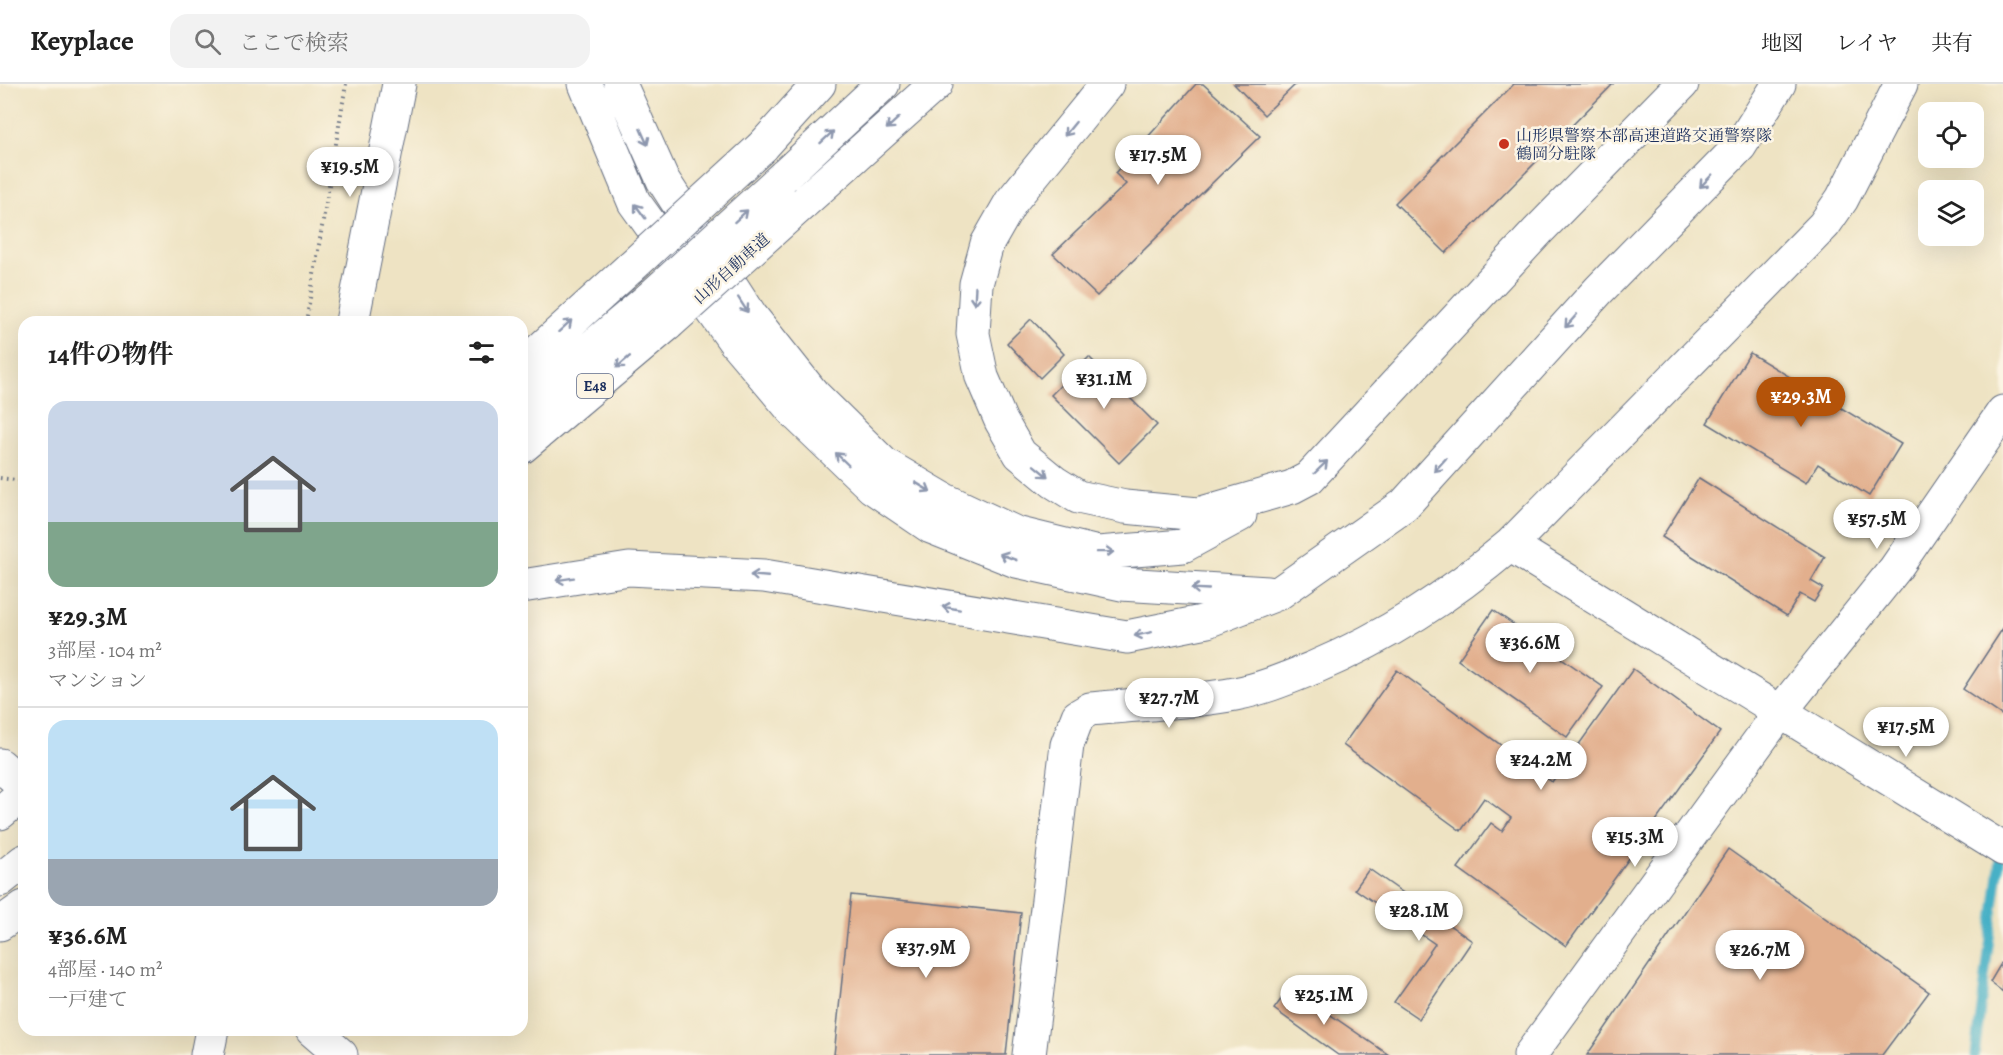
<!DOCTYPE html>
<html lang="ja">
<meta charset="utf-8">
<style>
:root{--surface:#fff;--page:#f2f2f2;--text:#222;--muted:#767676;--line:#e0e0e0;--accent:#b45309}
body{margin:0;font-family:Alegreya,"Noto Serif JP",serif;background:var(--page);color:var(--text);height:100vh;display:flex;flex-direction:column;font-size:22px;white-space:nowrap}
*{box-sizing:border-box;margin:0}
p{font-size:20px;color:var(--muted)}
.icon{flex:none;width:33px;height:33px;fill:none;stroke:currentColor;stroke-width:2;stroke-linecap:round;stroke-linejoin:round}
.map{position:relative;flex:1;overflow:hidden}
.drawer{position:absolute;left:18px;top:232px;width:510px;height:720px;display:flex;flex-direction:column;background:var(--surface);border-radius:18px;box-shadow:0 6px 24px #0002}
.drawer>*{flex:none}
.controls{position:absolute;left:1918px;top:18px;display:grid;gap:12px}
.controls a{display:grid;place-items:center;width:66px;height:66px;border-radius:12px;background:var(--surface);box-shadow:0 6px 24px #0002;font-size:30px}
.price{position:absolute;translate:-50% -51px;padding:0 14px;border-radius:21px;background:#fff;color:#222;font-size:20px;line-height:39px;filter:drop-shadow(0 2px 3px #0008)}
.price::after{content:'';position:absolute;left:50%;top:36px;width:18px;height:14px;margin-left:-9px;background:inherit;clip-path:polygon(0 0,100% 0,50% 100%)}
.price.on{background:var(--accent);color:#fff}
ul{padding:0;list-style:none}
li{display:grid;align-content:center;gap:12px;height:318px;padding:0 30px}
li+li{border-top:2px solid var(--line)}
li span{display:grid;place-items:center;height:186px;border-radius:18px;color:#555}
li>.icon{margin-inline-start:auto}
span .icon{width:108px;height:108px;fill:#fffc;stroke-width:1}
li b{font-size:26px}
h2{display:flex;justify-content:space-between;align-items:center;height:72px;padding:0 30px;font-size:26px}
header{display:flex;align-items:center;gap:36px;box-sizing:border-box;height:84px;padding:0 30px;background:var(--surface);border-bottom:2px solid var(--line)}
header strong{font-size:28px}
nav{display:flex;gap:33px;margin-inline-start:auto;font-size:21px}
.search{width:420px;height:54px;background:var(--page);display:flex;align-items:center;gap:15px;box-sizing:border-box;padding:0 21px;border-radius:18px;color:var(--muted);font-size:22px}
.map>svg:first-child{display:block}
</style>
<header>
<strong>Keyplace</strong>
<div class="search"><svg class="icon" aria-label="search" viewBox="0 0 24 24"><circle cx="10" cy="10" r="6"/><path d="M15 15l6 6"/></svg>ここで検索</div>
<nav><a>地図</a><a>レイヤ</a><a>共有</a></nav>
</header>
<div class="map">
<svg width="2003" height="971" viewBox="0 0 2003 971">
<rect width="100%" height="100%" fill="#fcf5e5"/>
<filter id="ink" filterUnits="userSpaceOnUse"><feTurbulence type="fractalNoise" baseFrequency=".0167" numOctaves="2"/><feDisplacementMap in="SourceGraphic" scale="12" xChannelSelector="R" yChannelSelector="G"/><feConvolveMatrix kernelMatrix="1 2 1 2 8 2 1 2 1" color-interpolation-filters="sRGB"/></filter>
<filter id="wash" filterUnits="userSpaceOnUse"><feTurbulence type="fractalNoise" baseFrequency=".008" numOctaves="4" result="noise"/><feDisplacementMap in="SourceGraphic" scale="24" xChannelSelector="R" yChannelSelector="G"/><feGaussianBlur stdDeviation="1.35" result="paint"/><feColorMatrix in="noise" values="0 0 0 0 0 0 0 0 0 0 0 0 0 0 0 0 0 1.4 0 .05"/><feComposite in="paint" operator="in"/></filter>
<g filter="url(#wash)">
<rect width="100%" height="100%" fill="#eee3c3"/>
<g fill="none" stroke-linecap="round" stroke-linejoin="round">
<path stroke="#47b0c6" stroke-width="9" d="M1975,971L2001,768"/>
</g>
<g id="blocks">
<path fill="#e2af8d" d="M1196,0H1203L1260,52L1097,212L1053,170L1126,100L1115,89Z
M1234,0H1296L1264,31Z
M1514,0H1613L1446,169L1395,119Z
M1031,235L1064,270L1040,294L1007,259Z
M1750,269L1901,360L1869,412L1818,380L1806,399L1707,339Z
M1089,273L1157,341L1119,379L1051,311Z
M1699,394L1825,473L1811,497L1823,504L1814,518L1800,510L1787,532L1662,453Z
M1493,526L1603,603L1567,653L1458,576Z
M2003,544V632L1963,605Z
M1633,585L1720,648L1566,862L1458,784L1491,739L1502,747L1511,734L1484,714L1461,747L1343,661L1397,586L1552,698Z
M1728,765L1929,908L1882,971H1587Z
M1369,785L1472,857L1419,935L1394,918L1435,860L1355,805Z
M851,811L1021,829L1006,971H834Z
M2003,876V908L1990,898Z
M1290,903L1389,971H1338L1274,925Z"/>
</g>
</g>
<g filter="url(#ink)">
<use href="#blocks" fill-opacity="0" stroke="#656e81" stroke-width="1.5"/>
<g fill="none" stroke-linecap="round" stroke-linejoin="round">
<defs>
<path id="tertiary" d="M1901,0L1842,115L1824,141L1510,461L2003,765
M352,238L399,0
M207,971L212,946
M1029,971L1067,661L1078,632L1090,625C1139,620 1187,619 1235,610C1262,605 1288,594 1313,584C1388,552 1448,513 1510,461
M1530,971L1781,627L1895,485L2003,328"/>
<path id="secondary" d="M0,681L24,702
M312,946L341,971"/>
<path id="motorway" d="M585,0L634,118L735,258L796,330L872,403L931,443L1016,477L1121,500L1268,509
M620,0L663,96L751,232L813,310L884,380L945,416L1016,449L1098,469L1183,462L1240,431
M1107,0L1011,118L987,160L976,200L973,250L982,293L1001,337L1020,370L1054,398L1078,413L1125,423L1198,430L1292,403L1309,394L1538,147L1682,0
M762,63L819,0
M784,92L883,0
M802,120L936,0
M522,282L631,183
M522,322L651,213
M522,363L668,240
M522,502L629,485L764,492L1127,553L1207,537L1279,509L1404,421L1599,206L1740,62L1779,0
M0,729L24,709
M0,796L24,777
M0,840L24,823"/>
</defs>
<use href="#tertiary" stroke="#656e81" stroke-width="35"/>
<use href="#secondary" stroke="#656e81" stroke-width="35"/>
<use href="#motorway" stroke="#656e81" stroke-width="35"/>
<path stroke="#656e81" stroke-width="4" stroke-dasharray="1.5 4.5" stroke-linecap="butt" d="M306,238L346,0
M0,394L24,397"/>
<use href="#tertiary" stroke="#fff" stroke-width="33"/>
<use href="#secondary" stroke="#fff" stroke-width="33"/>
<use href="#motorway" stroke="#fff" stroke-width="33"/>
<defs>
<path id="motorway-bridge" d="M631,183L762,63
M651,213L784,92
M668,240L802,120"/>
</defs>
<use href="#motorway-bridge" stroke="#656e81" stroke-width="35" stroke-linecap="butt"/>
<use href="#motorway-bridge" stroke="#fff" stroke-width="33"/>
</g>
<defs><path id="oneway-shaft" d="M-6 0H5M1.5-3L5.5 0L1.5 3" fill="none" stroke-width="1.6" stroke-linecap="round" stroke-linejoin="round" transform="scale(1.5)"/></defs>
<g stroke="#8d97ae">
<use href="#oneway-shaft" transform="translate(893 39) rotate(138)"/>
<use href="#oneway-shaft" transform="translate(1070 45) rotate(129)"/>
<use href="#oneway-shaft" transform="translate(644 53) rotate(66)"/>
<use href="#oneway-shaft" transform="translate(827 53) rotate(-43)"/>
<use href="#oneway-shaft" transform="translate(1706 97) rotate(134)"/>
<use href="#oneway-shaft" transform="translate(640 127) rotate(-126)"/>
<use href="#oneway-shaft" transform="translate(741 132) rotate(-42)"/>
<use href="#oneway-shaft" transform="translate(975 212) rotate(93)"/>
<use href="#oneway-shaft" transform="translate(743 221) rotate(57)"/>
<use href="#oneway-shaft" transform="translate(1571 237) rotate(132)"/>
<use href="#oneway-shaft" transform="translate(565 242) rotate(-42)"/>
<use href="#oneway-shaft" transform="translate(623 278) rotate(140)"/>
<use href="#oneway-shaft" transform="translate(842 375) rotate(-136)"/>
<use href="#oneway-shaft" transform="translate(1440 381) rotate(132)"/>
<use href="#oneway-shaft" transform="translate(1321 383) rotate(-44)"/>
<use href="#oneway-shaft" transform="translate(1041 387) rotate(39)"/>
<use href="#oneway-shaft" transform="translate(923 403) rotate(31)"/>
<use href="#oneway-shaft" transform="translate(1105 468) rotate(-1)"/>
<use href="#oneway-shaft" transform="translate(1008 473) rotate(-159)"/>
<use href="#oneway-shaft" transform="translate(759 492) rotate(-175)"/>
<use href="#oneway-shaft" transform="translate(565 495) rotate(171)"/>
<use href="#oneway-shaft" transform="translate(1200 505) rotate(-177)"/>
<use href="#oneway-shaft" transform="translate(951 524) rotate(-170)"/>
<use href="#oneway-shaft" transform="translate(1143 550) rotate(168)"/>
</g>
</g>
<circle fill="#c8321e" stroke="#fcf5e5" stroke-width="2" cx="1504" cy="60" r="6"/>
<g text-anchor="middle" stroke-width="5" stroke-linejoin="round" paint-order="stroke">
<rect fill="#fcf5e5" stroke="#5e6a86" stroke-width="1.5" x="577" y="290" width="36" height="24" rx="4.5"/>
<g font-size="15" font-weight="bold" fill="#1b2f5e">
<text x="595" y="307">E48</text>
</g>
<g font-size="16" fill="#1b2f5e" stroke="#fcf5e5" text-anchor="start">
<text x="1516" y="57">山形県警察本部高速道路交通警察隊<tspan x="1516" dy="18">鶴岡分駐隊</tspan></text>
</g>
<g font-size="16" fill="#1b2f5e" stroke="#fcf5e5">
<text transform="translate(731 184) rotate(-42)" y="6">山形自動車道</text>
</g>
</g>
</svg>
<div class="controls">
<a><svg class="icon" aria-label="locate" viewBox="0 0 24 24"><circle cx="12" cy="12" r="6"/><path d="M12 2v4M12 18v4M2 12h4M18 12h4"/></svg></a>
<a><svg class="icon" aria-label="layers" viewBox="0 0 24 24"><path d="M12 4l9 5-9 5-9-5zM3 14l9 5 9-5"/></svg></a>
</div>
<b class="price" style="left:1158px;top:102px">¥17.5M</b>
<b class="price" style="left:350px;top:114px">¥19.5M</b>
<b class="price" style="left:1104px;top:326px">¥31.1M</b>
<b class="price on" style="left:1801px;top:344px">¥29.3M</b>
<b class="price" style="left:1877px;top:466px">¥57.5M</b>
<b class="price" style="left:1530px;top:590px">¥36.6M</b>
<b class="price" style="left:1169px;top:645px">¥27.7M</b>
<b class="price" style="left:1906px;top:674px">¥17.5M</b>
<b class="price" style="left:1541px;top:707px">¥24.2M</b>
<b class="price" style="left:1635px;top:784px">¥15.3M</b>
<b class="price" style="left:1419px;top:858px">¥28.1M</b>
<b class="price" style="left:926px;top:895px">¥37.9M</b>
<b class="price" style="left:1760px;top:897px">¥26.7M</b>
<b class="price" style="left:1324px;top:942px">¥25.1M</b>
<section class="drawer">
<h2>14件の物件<svg class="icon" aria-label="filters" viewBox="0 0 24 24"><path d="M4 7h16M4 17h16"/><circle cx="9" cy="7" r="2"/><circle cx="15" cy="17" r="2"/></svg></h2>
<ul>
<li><span style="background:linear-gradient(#c9d6e8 65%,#7fa58c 0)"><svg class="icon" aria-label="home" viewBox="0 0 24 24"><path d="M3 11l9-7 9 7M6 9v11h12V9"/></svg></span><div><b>¥29.3M</b><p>3部屋 · 104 m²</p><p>マンション</p></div></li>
<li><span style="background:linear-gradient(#bfe0f5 75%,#9aa5b1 0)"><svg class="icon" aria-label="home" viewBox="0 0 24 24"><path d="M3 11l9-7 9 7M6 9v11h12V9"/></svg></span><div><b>¥36.6M</b><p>4部屋 · 140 m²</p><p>一戸建て</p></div></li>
</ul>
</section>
</div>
